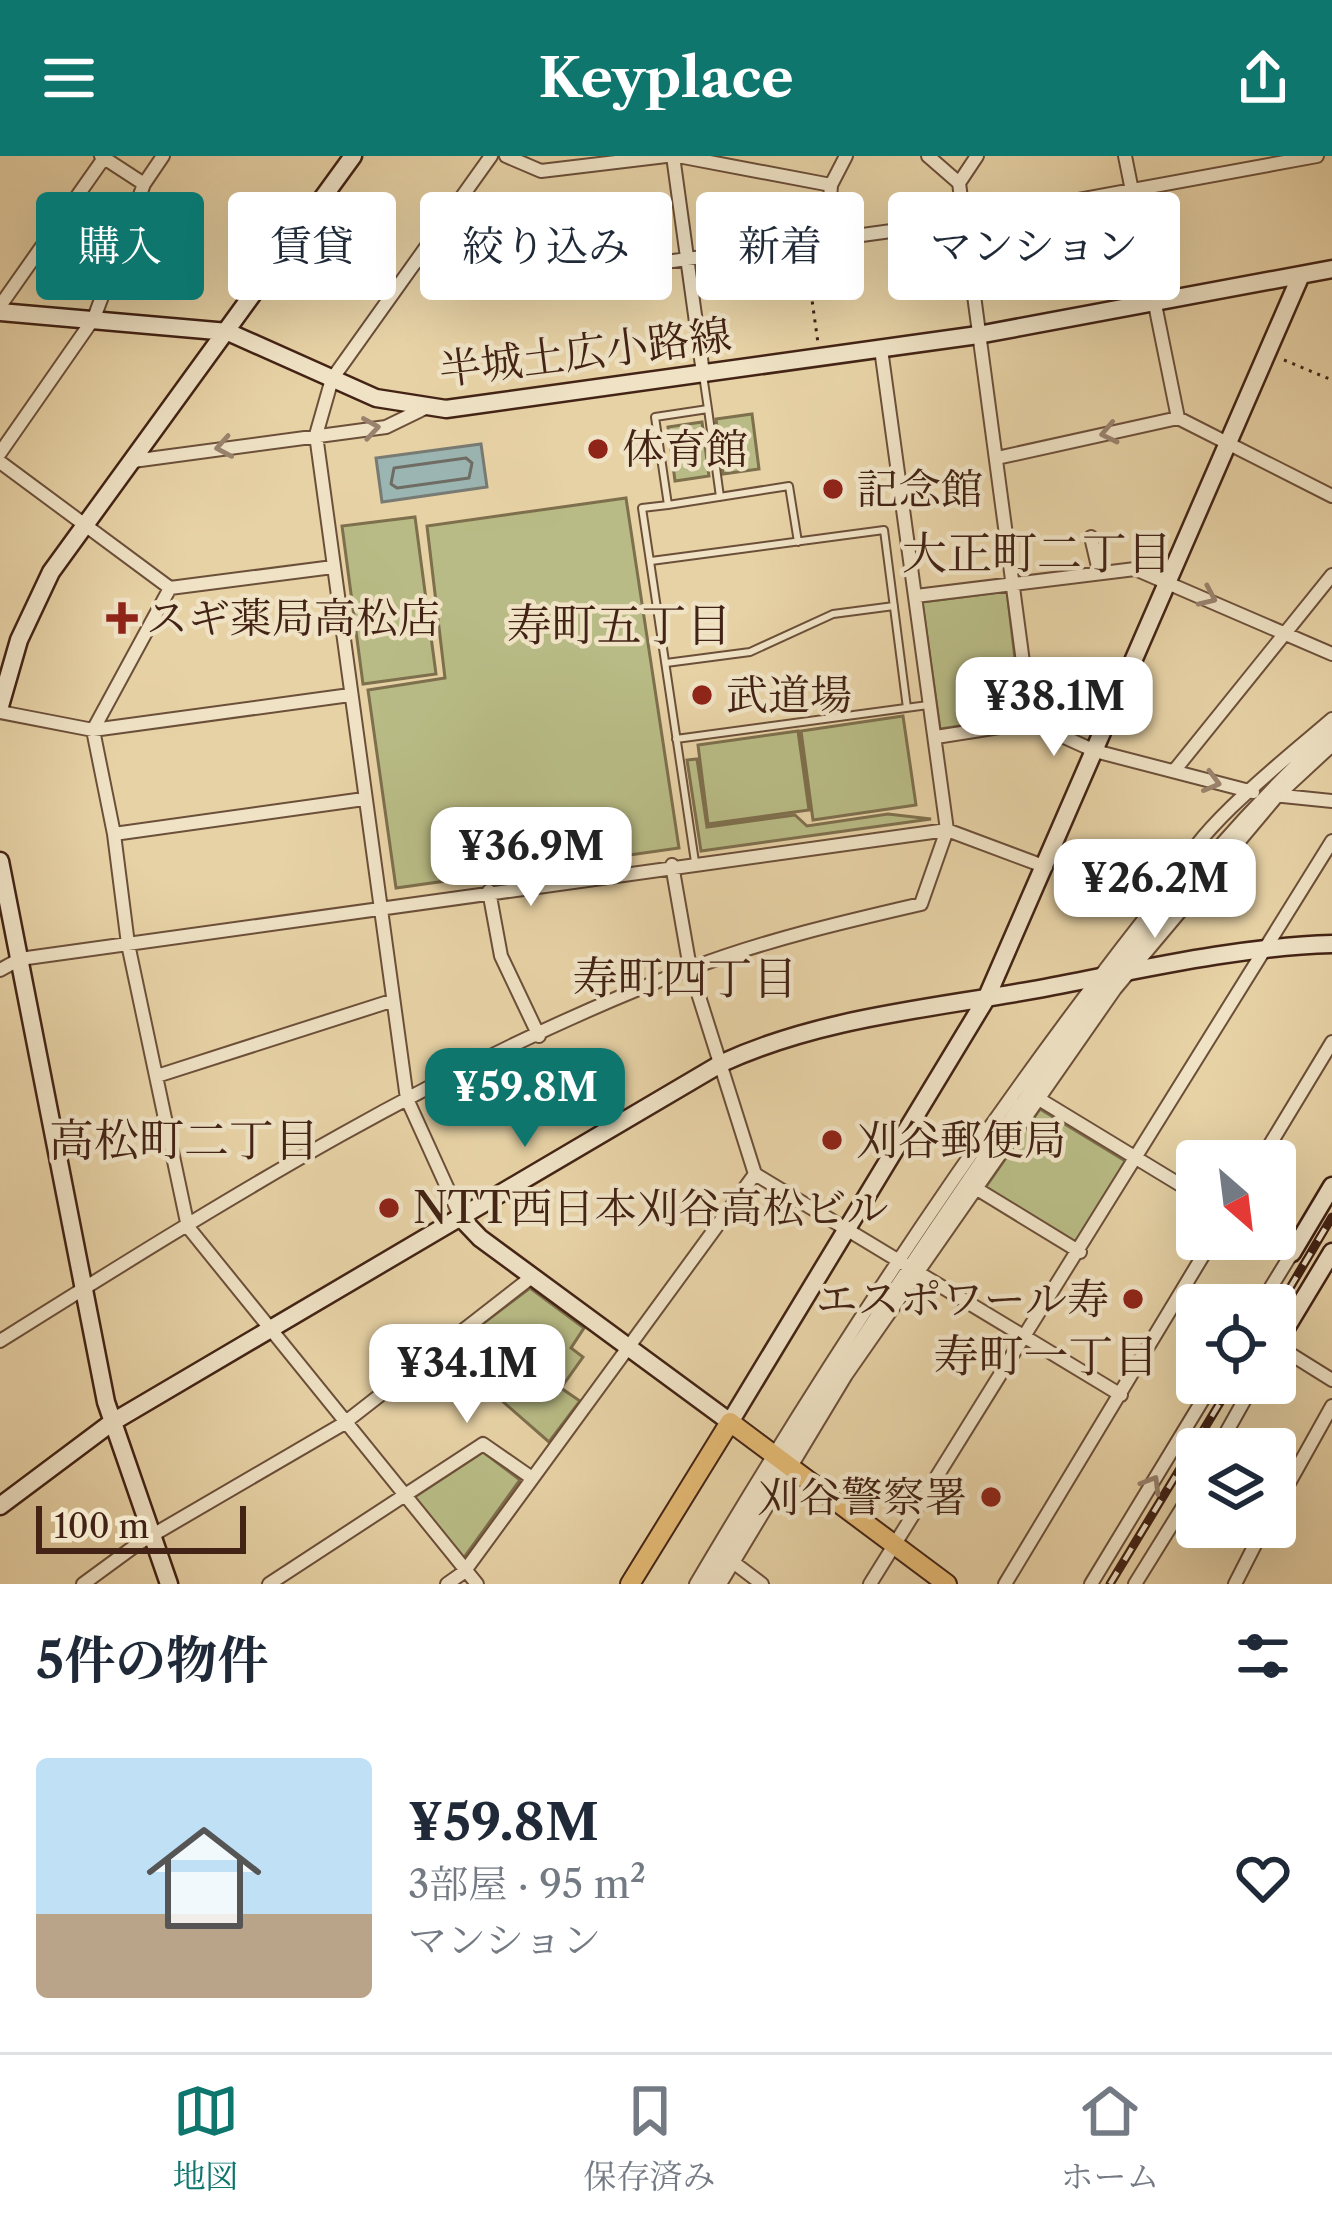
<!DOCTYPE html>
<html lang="ja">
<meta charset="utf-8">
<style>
:root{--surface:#fff;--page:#f2f2f3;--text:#1f2937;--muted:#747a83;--line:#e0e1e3;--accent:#0f766e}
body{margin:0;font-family:"Libre Caslon Text","Noto Serif JP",serif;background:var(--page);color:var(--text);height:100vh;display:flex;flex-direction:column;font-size:45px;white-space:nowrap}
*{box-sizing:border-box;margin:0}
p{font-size:39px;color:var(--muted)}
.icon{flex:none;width:66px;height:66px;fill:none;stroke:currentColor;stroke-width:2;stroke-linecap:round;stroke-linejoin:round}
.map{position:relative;height:1428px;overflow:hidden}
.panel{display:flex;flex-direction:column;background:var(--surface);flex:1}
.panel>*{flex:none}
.guide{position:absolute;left:36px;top:36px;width:1260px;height:108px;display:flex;gap:24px}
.needle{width:78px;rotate:152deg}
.fabs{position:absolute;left:1176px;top:984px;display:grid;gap:24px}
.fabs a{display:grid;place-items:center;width:120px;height:120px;border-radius:12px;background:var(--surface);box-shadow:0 12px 48px #0002;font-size:60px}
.scale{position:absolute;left:36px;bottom:30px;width:210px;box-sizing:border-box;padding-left:12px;border:6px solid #432315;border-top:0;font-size:33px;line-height:42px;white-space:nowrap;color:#432315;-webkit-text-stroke:9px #efe2c5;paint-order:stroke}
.price{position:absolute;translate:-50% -102px;padding:0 27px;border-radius:24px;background:#fff;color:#222;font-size:39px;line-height:78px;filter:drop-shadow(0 3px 6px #0008)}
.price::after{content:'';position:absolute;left:50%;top:72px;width:36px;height:27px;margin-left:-18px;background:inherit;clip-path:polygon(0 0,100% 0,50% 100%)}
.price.on{background:var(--accent);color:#fff}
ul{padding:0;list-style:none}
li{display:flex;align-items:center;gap:36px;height:300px;padding:0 36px}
li span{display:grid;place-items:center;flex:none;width:336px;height:240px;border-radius:12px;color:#555}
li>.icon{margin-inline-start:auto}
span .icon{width:144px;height:144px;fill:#fffc;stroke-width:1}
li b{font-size:51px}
h2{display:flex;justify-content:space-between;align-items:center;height:144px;padding:0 36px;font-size:51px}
.tag{padding:0 42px;border-radius:12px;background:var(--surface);box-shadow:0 12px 48px #0002;font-size:42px;line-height:108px}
.tag.on{background:var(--accent);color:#fff}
header{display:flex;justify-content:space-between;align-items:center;height:156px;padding:0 36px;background:var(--accent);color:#fff;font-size:54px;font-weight:700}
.menu{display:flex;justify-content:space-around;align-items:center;height:168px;border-top:3px solid var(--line);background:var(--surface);font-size:33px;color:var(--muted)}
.menu a{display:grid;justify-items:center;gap:6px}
.menu .on{color:var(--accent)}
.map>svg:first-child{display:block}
</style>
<header><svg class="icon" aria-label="menu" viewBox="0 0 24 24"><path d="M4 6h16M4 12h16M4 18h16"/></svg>Keyplace<svg class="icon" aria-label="share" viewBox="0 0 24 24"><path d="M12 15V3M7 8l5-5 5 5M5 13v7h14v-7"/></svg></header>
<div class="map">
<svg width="1332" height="1428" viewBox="0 0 1332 1428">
<rect width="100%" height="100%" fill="#e7d2a6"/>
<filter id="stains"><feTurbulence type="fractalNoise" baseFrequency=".00167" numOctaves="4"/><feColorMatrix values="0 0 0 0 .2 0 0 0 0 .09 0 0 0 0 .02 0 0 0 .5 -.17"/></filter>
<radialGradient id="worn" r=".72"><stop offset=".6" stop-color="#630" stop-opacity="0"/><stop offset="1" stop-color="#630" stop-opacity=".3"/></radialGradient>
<path fill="#b8bb85" stroke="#7e6f4d" stroke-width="3" d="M752,258L759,313L723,318L716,263Z
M702,266L709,320L675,325L668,271Z
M626,342L679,692L396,732L368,534L445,522L427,370Z
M415,361L436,518L363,528L342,370Z
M1007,435L1022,561L940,573L922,446Z
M903,560L916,649L813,664L801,575Z
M798,575L809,654L708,668L698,589Z
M697,603L707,671L795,659L807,670L888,658L931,663L701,695L687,604Z
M1040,953L1127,1006L1077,1088L985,1032Z
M530,1132L584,1172L571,1192L583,1201L561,1232L580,1245L549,1286L469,1216L450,1230L432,1206Z
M483,1296L520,1324L463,1403L413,1342Z"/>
<path fill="#9bb5b2" stroke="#787b73" stroke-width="3" d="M481,288L487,331L382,346L376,302Z"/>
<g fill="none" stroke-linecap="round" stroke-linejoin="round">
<path stroke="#6f6c64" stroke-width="3" d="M466,302L472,307L469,322L397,332L391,328L394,312Z"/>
<defs>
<path id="lane" d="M708,253L720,341
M668,349L789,330L798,386
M651,405L884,374L907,552
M666,507L750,496L833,458L894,450
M676,583L928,549
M695,706L642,352L668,349L655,261L708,253L703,219"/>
<path id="street" d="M101,0L144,28
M506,0L541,15L666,0
M673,0L703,217
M678,0L831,29
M928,0L959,27
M977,0L959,27L1031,566
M1125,0L1178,262
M827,84L831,29L846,0
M419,104L474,122L527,125L964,65L1317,0
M0,150L104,2
M0,297L94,162L144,28L163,0
M997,302L1178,262L1332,340
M133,305L386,271L423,253
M0,306L170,432L333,411
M1091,381L1099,415
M170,432L93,574L114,678L128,788L188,1071L477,1428
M916,440L1135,413L1332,498
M0,556L93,574L350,539
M936,581L1031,566L1095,595L1253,636
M1174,615L1332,419
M1273,639L1332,645
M114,678L364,643
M672,709L690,812L755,1018
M489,735L501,800L539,880
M0,814L20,803L947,674L1046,711
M157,920L391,845
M1039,943L1197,1039
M1260,1005L1332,886
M977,1033L1080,1096
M461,1062L407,943L316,279L332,223L491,0
M1260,1149L1292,1097L1268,1083
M0,1185C220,1047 447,904 692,812C766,784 843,766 921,748L947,674L881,193
M1276,1189L1332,1224
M1217,1293L1254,1227
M1275,1352L1332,1250
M1232,1371L1256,1387
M733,1406L762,1428
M83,1428L139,1387L343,1268L533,1120
M269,1428L483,1288L532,1322
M447,1428L464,1416L755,1018L1121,1239
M696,1428C841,1183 1001,941 1179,719C1194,674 1293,597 1332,563
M707,1428C797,1278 892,1135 991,991C1095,842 1197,699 1332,575
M720,1428L846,1219L1115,833L1277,640L1332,589
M870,1428L1332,685
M1005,1428L1213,1083
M1091,1428L1213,1227
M1135,1428L1197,1328
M1235,1428L1264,1371"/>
<path id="secondary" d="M0,156L228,176L376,242L446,253L978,179L1332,113
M0,550L19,484L51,416L353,0
M0,705L106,1246L169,1428
M461,1062L480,1082L730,1266L986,843L1301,119
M1292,1097L1332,1030
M1277,1187L1332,1096
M0,1350L111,1267L722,907C820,862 928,853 1033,834C1131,816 1232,791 1332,788"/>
<path id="primary" d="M630,1428L730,1266L947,1428"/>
</defs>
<use href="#lane" stroke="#6c4f39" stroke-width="10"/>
<use href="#street" stroke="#6c4f39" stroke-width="16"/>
<use href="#secondary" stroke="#432315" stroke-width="21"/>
<use href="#primary" stroke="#432315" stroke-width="22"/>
<path stroke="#432315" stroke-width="3" stroke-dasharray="3 6" stroke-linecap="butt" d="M806,101L818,187
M1284,204L1332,224"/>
<use href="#lane" stroke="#efe2c5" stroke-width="6"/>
<use href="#street" stroke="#efe2c5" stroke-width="12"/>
<use href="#secondary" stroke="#efe2c5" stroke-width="16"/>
<use href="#primary" stroke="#e4b973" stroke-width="18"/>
<defs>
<path id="rail" d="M1275,1157L1332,1061
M1110,1428L1232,1227"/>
</defs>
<use href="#rail" stroke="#432315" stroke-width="9"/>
<use href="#rail" stroke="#efe2c5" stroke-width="4.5" stroke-dasharray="14" stroke-linecap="butt"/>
</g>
<defs><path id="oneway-chevron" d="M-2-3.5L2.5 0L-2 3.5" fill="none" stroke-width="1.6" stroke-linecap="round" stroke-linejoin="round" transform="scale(3)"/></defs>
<g stroke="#99826d">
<use href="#oneway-chevron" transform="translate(371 272) rotate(-9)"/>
<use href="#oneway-chevron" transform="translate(1109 277) rotate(168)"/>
<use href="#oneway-chevron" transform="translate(224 291) rotate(170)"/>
<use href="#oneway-chevron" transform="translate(1208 441) rotate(24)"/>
<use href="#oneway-chevron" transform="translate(1212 626) rotate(15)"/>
<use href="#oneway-chevron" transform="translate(1152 1328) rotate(-59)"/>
</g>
<g fill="#8f2418" stroke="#efe2c5" stroke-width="4.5">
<circle cx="598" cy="293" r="12"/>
<circle cx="833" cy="333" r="12"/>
<path d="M116 444h12v12h12v12h-12v12h-12v-12h-12v-12h12z"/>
<circle cx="702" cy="539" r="12"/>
<circle cx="832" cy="984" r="12"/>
<circle cx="389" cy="1052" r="12"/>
<circle cx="1133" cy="1143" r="12"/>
<circle cx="991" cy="1341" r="12"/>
</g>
<g text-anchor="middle" stroke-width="9" stroke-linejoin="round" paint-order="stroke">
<g font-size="42" fill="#432315" stroke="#efe2c5">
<text transform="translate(585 196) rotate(-7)" y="15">半城土広小路線</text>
</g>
<g font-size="42" fill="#432315" stroke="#efe2c5" text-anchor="start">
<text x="622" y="308">体育館</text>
<text x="857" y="348">記念館</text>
<text x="146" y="477">スギ薬局高松店</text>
<text x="726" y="554">武道場</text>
<text x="856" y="999">刈谷郵便局</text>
<text x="413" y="1067">NTT西日本刈谷高松ビル</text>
<text x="1109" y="1158" text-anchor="end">エスポワール寿</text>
<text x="967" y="1356" text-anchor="end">刈谷警察署</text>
</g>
<g font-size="45" fill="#432315" stroke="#efe2c5">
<text x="1037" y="413">大正町二丁目</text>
<text x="619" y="485">寿町五丁目</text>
<text x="685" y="838">寿町四丁目</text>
<text x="184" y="1000">高松町二丁目</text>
<text x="1046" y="1216">寿町一丁目</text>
</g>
</g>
<rect width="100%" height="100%" filter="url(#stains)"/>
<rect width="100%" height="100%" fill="url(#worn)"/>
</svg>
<div class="fabs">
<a><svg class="needle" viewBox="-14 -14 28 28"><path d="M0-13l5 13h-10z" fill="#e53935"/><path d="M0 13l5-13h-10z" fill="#747a83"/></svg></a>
<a><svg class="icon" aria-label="locate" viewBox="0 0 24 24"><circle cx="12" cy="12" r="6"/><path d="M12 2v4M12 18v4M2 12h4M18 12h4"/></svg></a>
<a><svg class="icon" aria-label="layers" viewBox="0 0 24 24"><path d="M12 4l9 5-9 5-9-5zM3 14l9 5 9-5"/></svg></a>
</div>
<div class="scale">100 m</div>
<b class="price" style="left:1054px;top:603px">¥38.1M</b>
<b class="price" style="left:531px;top:753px">¥36.9M</b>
<b class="price" style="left:1155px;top:785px">¥26.2M</b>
<b class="price on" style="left:525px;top:994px">¥59.8M</b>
<b class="price" style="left:467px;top:1270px">¥34.1M</b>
<div class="guide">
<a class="tag on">購入</a>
<a class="tag">賃貸</a>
<a class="tag">絞り込み</a>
<a class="tag">新着</a>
<a class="tag">マンション</a>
</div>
</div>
<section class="panel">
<h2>5件の物件<svg class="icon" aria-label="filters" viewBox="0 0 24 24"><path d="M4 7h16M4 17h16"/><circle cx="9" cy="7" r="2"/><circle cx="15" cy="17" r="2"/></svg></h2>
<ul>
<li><span style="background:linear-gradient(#bfe0f5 65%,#b9a48a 0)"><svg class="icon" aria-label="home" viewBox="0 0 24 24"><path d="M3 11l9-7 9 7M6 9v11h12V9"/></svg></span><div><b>¥59.8M</b><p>3部屋 · 95 m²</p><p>マンション</p></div><svg class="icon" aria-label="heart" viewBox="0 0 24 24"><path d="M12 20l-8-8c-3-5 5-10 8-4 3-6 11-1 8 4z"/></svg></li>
</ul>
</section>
<nav class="menu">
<a class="on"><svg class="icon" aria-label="map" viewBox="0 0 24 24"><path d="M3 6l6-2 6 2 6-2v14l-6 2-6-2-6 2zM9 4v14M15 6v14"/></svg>地図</a>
<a><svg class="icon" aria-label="saved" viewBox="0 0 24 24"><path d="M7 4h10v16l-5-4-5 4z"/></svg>保存済み</a>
<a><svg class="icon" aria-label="home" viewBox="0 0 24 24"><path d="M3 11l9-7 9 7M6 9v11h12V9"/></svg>ホーム</a>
</nav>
